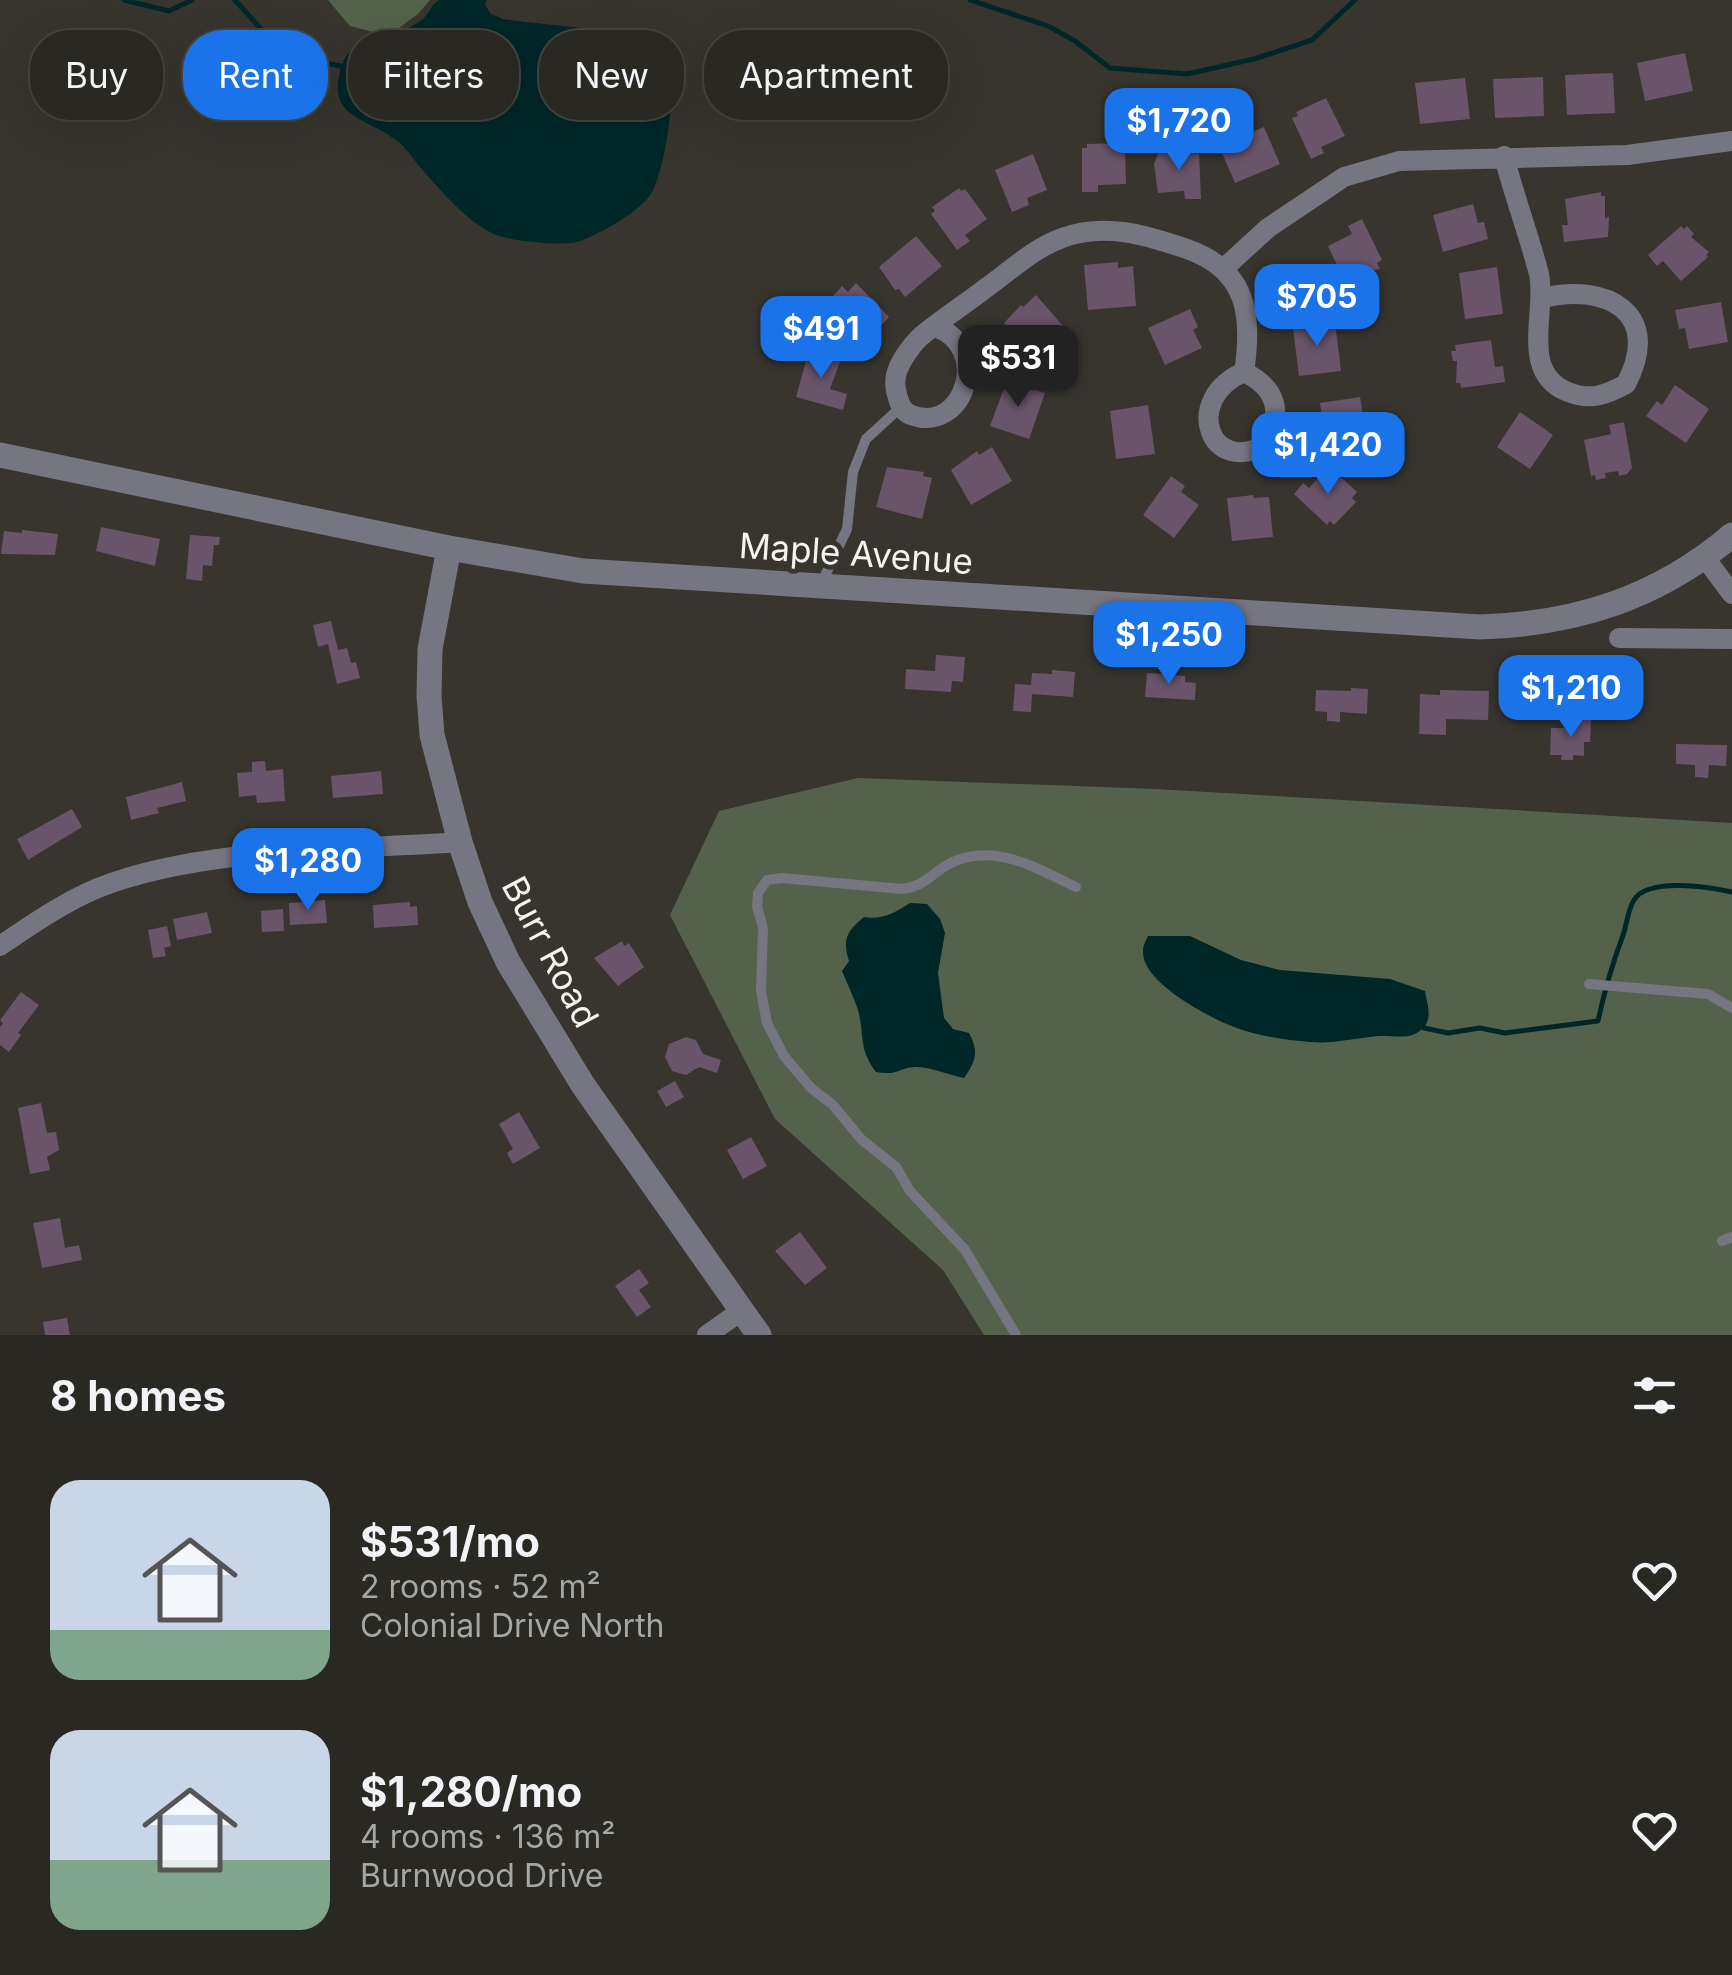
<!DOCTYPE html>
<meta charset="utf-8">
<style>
:root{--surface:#292822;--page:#31302a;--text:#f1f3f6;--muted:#a5a6a5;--line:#454440;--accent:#1a73e8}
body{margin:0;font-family:Inter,sans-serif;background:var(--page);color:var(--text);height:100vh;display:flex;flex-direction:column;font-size:38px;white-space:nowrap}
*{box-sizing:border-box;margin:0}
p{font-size:32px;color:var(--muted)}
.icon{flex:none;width:55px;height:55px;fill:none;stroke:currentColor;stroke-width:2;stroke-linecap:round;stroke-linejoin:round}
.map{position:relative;height:1335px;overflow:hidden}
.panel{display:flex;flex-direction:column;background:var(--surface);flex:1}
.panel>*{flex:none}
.guide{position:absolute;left:30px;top:30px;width:1000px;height:90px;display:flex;gap:20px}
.price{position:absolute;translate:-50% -85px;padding:0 22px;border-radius:20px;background:var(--accent);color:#fff;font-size:32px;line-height:65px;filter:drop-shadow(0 2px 5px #0008)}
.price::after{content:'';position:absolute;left:50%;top:60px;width:30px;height:22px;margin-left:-15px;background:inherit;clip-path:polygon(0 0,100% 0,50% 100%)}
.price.on{background:#222;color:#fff}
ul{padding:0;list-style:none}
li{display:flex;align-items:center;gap:30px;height:250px;padding:0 50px}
li span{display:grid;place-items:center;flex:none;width:280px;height:200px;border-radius:30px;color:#555}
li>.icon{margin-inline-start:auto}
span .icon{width:120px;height:120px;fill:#fffc;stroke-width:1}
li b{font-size:42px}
h2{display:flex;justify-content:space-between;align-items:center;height:120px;padding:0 50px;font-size:42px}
.chip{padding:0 35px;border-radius:40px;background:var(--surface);box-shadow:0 10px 40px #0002,0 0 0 2px var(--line);font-size:35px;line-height:90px}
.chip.on{background:var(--accent);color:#fff}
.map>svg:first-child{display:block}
</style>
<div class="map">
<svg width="1732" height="1335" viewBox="0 0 1732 1335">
<rect width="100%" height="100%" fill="#37352e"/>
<path fill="#55624b" d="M328,0H430L418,14L388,36L350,26Z
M858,778L1156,789L1732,823V1335H984L943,1270L775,1119L670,915L719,811Z"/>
<path fill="#002728" d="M439,0H487L485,5L491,14L503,19C555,27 624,27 670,51C677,81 667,164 652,192C643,210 597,236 577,242C562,246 509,241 494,234C465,220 442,192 421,168C413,159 406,147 396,140C364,116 325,118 342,65C350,40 379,41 399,32C406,29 420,23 425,17C431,10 431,5 439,0Z
M910,903L927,904L940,919L945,933L938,973L944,1018L953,1029L969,1033C979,1051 976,1061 964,1078C949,1075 931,1067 916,1067C897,1068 899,1076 876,1072C858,1048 865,1037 858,1010C854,997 847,984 842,971L849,961C842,939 847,931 864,917C882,920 895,913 910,903Z
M1148,936H1190L1241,960L1280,970L1390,979L1425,991C1427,1003 1433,1019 1423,1028C1411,1041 1395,1035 1379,1036C1356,1038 1333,1044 1310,1042C1285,1040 1258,1036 1234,1027C1208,1017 1141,982 1143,951C1143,945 1146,941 1148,936Z"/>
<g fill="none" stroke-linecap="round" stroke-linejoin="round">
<path stroke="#002728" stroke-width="5" d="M124,0L169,11L192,0
M235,0L285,56L346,67
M970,0L1048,26L1075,41L1110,68L1187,74L1254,59L1312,40L1355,0
M1424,1028L1448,1033L1480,1028L1505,1033L1598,1021C1604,993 1612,965 1622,938C1627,926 1627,911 1634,900C1648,877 1709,887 1732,892"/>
</g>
<path fill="#6a546a" d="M1685,53L1693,91L1645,101L1637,63Z
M1613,73L1615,113L1567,115L1565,75Z
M1543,77L1544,116L1495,118L1493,79Z
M1465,78L1470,119L1420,124L1415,83Z
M1326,98L1345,136L1321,147L1324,153L1311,159L1292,118L1298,116L1296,112Z
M1264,127L1280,164L1235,183L1219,146Z
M1121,143V147H1125L1126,184L1098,185V192H1082V148H1087V144Z
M1194,150V154L1199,153L1201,199H1185L1184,191L1158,193L1154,164L1159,151Z
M1033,154L1047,190L1027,198L1029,205L1012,212L995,170Z
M959,188L961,191L965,189L987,219L965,235L970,241L957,250L931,214L935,211L932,207Z
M1601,192V196H1605V218L1609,217L1608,237L1564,242L1562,225H1568L1565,199Z
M1473,204L1478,223L1484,222L1488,239L1443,252L1433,215Z
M1362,219L1382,260L1377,263L1380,269L1357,274L1359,279L1350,284L1347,278L1344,280L1328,246L1352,234L1348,226Z
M1681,226L1684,229L1687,226L1694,234L1691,237L1709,252L1706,255L1708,257L1681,281L1663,261L1657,266L1648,255Z
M916,236L942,266L905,297L899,289L895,290L879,267Z
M1118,262V268L1133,266L1136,306L1088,310L1084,265Z
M1497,267L1503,314L1465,319L1459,273Z
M856,283L889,317L877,330L870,323L855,337L829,310L838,301L833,296L842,286L848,292Z
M1036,295L1063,326L1032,355L1004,323L1021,305L1023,307Z
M1721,302L1728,342L1689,349L1685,328L1679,329L1675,310Z
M1190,309L1198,327L1193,330L1202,348L1165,365L1148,328Z
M1335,322L1341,371L1299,376L1293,328Z
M1491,340L1495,367L1503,366L1505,382L1461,388L1460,383H1456L1457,361H1453L1451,351H1456L1455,345Z
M809,350L841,359L830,389L847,394L843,410L796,397Z
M1007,380L1045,393L1029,439L990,426Z
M1675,385L1709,409L1686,443L1646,416L1657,401L1662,405Z
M1360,397L1367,438L1326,445L1320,403Z
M1148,405L1155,454L1116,459L1110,411Z
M1520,412L1553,435L1530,469L1497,447Z
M1624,422L1632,468L1627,474L1619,476L1618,471L1605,473L1606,478L1596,480L1595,475L1591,476L1584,440L1611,434L1609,425Z
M992,447L1012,481L971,505L951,470L977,451L979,455Z
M1329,466L1357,492L1352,498L1356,502L1334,525L1330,521L1327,525L1294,494L1303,483L1309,488Z
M887,467L924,472L923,476L932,478L922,519L876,507Z
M1171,476L1185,486L1181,492L1199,505L1174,538L1143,515Z
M1253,495L1254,498L1269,497L1273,537L1232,541L1227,498Z
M101,527L160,539L155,566L96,551Z
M22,530L58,534L55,555L1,554L4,531L22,533Z
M190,535L220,537L219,545H214L212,566L203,565L202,581L186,579Z
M331,621L338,650L347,648L351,663L356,662L360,678L337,684L328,644L318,647L313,625Z
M936,655L965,657L963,682L952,681L951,692L905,689L906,669L935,671Z
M1052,670L1075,672L1073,697L1032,694L1031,712L1013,711L1015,684L1031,685L1032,673L1052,674Z
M1147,673L1185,676V682L1196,683L1195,700L1145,697Z
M1351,688L1368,689L1367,714L1340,712V722L1327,721V712L1315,711L1316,690L1351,691Z
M1440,690L1489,691L1488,720L1446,719V735L1419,734L1420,694L1440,695Z
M1574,720H1591L1590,742H1584V756L1573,755V760H1561L1562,755H1550L1551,728H1574Z
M1676,744L1727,745L1726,766L1709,765L1708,778L1695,777V765L1676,764Z
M265,761L266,771L283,769L285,801L257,803L256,795L239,797L237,773L252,772V762Z
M381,771L383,794L333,798L331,776Z
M182,782L186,801L157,808L159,813L131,820L126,797Z
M72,809L82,827L28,860L17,839Z
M325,900L327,923L290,925L289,903Z
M410,902V907L417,906L418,925L374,928L373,905Z
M283,909L284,931L262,932L261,911Z
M207,912L212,933L177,940L173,919Z
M167,926L171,946L164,948L166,956L153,958L148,930Z
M622,941L624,946L629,943L644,967L618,986L594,958Z
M21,992L39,1005L18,1033L21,1035L9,1052L0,1045V1027L3,1023L0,1020Z
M686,1037L696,1040L703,1054L721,1060L717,1073L699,1067L686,1075L672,1071L665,1057L669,1044Z
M675,1081L684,1097L666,1107L657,1091Z
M41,1103L47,1133L56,1132L59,1150L47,1157L50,1170L30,1174L18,1108Z
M519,1112L540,1148L513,1164L507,1153L513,1149L499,1124Z
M751,1137L767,1166L743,1179L727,1150Z
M60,1218L65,1248L79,1245L82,1260L42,1268L33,1223Z
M800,1232L827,1268L805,1285L775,1251Z
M639,1269L649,1283L639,1290L651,1307L637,1317L615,1286Z
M67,1318L70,1335H45L43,1322Z"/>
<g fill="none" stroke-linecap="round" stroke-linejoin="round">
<path stroke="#767582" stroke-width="10" d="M822,582L847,529L853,472L866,439L901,407
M1589,984L1708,994L1732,1008
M1722,1241L1732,1237
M1016,1335L965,1250L910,1191L896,1167L861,1139L833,1105L811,1088L784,1056L767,1023L761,991L763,928L757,907L758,893L767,880L782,878L902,889C926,886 930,874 949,864C993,841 1036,868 1076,887"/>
<path stroke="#767582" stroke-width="20" d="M1504,156C1514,196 1529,235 1539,274C1547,312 1519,373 1568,392C1590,401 1606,395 1626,384C1663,314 1608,282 1542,298
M1223,269L1268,228L1344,177L1399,161L1627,155L1732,141
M935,327C992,346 965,435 911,415C903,412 900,406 898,398C895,389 894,378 898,369C902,359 911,346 919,338C940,320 964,305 986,288C1010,271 1034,248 1062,238C1104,222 1146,235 1187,249C1247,270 1253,315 1244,372C1277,388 1282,411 1268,443C1210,479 1181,399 1244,372
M1705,558L1732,594
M1619,638L1732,639
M0,946C31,925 64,902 98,888C201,847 349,850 460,842
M707,1335L741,1311"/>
<path stroke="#767582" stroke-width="25" d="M0,455L449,548L583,571L1480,627C1576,624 1658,598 1732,535
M449,548L430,649L429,696L432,735L460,842L480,902L508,962L583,1085L759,1335"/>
</g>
<g text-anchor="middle" stroke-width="10" stroke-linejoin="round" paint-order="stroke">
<g font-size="35" fill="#f5f4ef" stroke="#37352e">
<text transform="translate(856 554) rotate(4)" y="12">Maple Avenue</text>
<text transform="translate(550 952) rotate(62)" y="12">Burr Road</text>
</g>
</g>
</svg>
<b class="price" style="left:1179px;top:173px">$1,720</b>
<b class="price" style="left:1317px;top:349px">$705</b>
<b class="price" style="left:821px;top:381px">$491</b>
<b class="price on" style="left:1018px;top:410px">$531</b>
<b class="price" style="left:1328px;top:497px">$1,420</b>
<b class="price" style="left:1169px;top:687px">$1,250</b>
<b class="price" style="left:1571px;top:740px">$1,210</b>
<b class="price" style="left:308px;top:913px">$1,280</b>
<div class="guide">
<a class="chip">Buy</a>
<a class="chip on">Rent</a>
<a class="chip">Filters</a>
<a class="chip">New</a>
<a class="chip">Apartment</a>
</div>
</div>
<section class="panel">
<h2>8 homes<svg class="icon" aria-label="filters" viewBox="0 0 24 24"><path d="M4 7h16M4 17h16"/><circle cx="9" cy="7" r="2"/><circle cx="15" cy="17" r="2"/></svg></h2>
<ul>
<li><span style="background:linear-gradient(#c9d6e8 75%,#7fa58c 0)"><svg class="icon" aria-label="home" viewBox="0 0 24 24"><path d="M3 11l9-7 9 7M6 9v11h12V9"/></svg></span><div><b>$531/mo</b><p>2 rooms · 52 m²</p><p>Colonial Drive North</p></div><svg class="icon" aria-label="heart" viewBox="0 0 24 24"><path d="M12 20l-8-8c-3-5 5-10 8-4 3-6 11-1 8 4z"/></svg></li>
<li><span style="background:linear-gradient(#c9d6e8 65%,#7fa58c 0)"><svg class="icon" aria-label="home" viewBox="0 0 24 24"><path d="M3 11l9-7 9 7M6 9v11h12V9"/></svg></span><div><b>$1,280/mo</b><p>4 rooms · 136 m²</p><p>Burnwood Drive</p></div><svg class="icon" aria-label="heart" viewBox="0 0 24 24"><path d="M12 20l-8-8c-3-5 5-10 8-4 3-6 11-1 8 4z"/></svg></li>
</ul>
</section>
